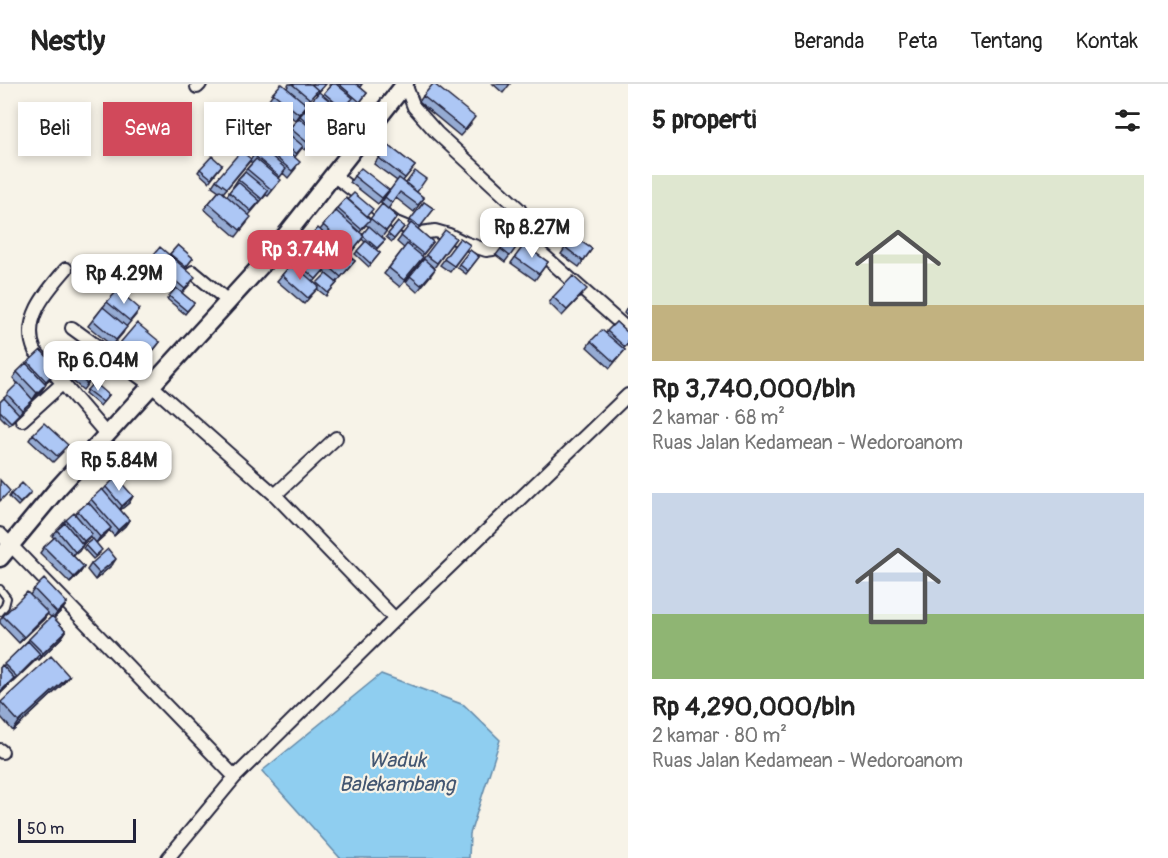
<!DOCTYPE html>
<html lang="id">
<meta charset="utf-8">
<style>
:root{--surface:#fff;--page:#f2f2f2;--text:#222;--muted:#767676;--line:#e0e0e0;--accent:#d1495b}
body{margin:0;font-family:Pangolin,sans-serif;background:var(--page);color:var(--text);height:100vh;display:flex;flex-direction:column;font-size:22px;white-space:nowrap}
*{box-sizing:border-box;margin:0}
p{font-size:20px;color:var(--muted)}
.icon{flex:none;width:33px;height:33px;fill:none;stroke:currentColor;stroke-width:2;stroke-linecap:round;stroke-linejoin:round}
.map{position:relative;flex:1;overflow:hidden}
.panel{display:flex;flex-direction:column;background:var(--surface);width:540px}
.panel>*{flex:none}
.hud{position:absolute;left:18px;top:18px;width:519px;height:54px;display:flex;gap:12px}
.scale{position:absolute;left:18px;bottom:15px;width:118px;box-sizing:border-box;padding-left:6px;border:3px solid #22223b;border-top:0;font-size:16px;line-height:21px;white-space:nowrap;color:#22223b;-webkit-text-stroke:4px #f7f3e8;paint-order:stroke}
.price{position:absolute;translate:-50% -51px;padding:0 14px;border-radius:12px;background:#fff;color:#222;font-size:20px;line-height:39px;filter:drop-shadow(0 2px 3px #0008)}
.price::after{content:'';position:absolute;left:50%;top:36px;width:18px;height:14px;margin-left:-9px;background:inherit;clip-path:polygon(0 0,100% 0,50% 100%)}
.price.on{background:var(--accent);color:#fff}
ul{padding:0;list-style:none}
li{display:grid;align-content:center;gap:12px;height:318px;padding:0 24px}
li span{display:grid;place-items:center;height:186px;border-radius:0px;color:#555}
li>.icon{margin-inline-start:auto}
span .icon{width:108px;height:108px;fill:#fffc;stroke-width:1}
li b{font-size:26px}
h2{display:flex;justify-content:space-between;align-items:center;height:72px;padding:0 24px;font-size:26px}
.pill{padding:0 21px;border-radius:0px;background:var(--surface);box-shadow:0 3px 9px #0003;font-size:21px;line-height:54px}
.pill.on{background:var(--accent);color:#fff}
header{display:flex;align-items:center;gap:36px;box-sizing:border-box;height:84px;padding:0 30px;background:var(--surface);border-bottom:2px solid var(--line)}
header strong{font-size:28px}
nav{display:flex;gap:33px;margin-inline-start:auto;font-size:21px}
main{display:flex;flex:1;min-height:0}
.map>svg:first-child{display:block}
</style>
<header>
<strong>Nestly</strong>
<nav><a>Beranda</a><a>Peta</a><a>Tentang</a><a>Kontak</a></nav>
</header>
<main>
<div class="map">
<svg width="628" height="774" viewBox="0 0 628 774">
<rect width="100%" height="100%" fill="#f7f3e8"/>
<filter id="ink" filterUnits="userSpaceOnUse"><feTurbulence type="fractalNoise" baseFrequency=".0167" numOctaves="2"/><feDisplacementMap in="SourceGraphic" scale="12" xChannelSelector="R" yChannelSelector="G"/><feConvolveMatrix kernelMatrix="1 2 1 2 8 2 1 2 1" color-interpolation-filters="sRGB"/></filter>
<g filter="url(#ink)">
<path fill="#8fcef0" stroke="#6389a8" stroke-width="1.5" d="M381,590L464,621L500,656L470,750L469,774H340L262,687Z"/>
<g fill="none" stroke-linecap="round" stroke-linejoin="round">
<defs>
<path id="service" d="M0,505L7,514L5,522L0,528"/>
<path id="minor" d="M405,0L414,23L437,49L519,125L521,129L514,145L628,246
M197,3L200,0
M333,91L396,139L420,149L435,147L449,151L465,159L486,166L493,165L514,145
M66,185C46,208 21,236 35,267L107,351
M193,188L228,217
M72,244L152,302L275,411L395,535
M22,336L63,299
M275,411L336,354
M0,450L235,693
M0,666L2,668
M168,774L235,693L395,535L628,311"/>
<path id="secondary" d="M0,474L58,404L267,175L405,0"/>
</defs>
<use href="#service" stroke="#22223b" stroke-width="10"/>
<use href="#minor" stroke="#22223b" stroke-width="16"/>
<use href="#secondary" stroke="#22223b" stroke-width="21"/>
<use href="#service" stroke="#f7f3e8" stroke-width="6"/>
<use href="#minor" stroke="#f7f3e8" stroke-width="12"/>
<use href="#secondary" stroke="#f7f3e8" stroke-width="16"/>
</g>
<path fill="#95abd3" stroke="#22223b" stroke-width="1.5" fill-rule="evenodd" d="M289,0H326L317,10L315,9L295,36L269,15L273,9L287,4Z
M330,0H362L360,3L367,9L356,24L349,19L342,28H343L339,34L330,45L327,43L317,56L315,54L305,66L302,64L295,73L296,84L288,94L283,89L279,94L276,102L268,112L266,111L249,131L247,139L236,153L204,125L219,107L212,102L216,96L251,75L254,71L263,65L273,54L277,58L285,47L287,48L310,19L323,11L330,2L329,1ZM250,77L252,79L238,95L227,112L223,109Z
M493,0H510L503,9Z
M423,12L471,40L460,52L419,18Z
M267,27L279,37L269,49L257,39Z
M388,61L415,82L403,97L424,114L414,128L396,114L388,125L381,119L397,97L374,80Z
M222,81L209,98L198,88L200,85Z
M354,92L389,106L378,120L350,98Z
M424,118L434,125L418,145L433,158L422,172L419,180L400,203L384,190L404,164L397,158L410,141L408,139Z
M337,124L367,132L370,135L397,133L382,153L385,156L376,166L380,169L369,183L355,170L365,158L362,155L348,172L355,177L336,199L323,187L314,198L316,201L326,190L337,199L326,212L317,205L304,220L277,197L282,191L293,180L302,169L299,166L304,160L320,146ZM366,141L369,143L362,151L360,148Z
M540,131L561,145L547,164L527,149Z
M398,138L404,143L392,158L386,153Z
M517,143L526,150L505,178L496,171Z
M573,152L592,165L579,183L561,170Z
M456,154L434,184L435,185L431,191L417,208L406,198L426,171Z
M460,154L470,161L450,188L440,181Z
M178,161L193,174L185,184L191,199L182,209L194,219L185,230L167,215L175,206L145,181L150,175L169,171Z
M524,161L548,178L535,196L511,179Z
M470,166L479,173L466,190L457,183Z
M582,211L562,232L549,219L553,213Z
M107,218L136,231L126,243L123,249L112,262L88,242Z
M628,222V233L624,229Z
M616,238L628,249V260L623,265L625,266L610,284L587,263L591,257L606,249Z
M160,258L139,285L116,266L120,259Z
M28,278L58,285L54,291L45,299L46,300L42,306L33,315V316L29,322L9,341L0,332V318L18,300L13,294L17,288Z
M71,286L92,294L83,306L67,292Z
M87,306L109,311L100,322L85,309Z
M33,350L63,368L53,378L29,356Z
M106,403L133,412L129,419L120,426L129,436L125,442L114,452L109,446L106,450L96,459L100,469L93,475L83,464L92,455L90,452L83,460L79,467L73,472L84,483L80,489L70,499L40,469L44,463L54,454L52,452L66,436L75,431L78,427L88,419L91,415L103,406Z
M11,410L29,411L18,422L9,413Z
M91,480L112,481L95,496L87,486Z
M34,505L67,519L63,525L54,534L66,547L62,553L39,576L37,574L0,610V584L3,582L51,533L47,530L44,535L19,559L0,539V536L3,532L30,511Z
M69,592L62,601L13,647L0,632V620L1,618Z"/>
<path fill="#798bac" stroke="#22223b" stroke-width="1.5" d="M58,285L54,291L41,303L46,297Z
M46,300L42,306L33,315L37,309Z
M33,316L29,322L18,332L22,326Z
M133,412L129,419L118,428L122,422Z
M129,436L125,442L114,452L118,446Z
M111,444L106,450L96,459L100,453Z
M92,450L88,456L80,463L84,457Z
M83,461L79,467L71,474L75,468Z
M116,475L112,481L95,496L99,489Z
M84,483L80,489L70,499L74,493Z
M67,519L63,525L53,535L57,529Z
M48,529L44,535L19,559L24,553Z
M66,547L62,553L39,576L43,569Z
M40,570L36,576L12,599L17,593Z
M69,592L62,601L13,647L19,638Z
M14,594L10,600L0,610V608Z"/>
<path fill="#adc7f5" stroke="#22223b" stroke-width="1.5" d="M281,0H282L307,21L299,30L273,9Z
M292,0H311L318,6L310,15Z
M311,0H325L319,7Z
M332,0H336L353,14L343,25L324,9Z
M339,0H356L367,9L360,18Z
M433,0H434L475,33L465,46L423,12Z
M319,8L343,28L334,39L310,19Z
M309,21L329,39L321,49L300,32Z
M267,27L279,37L271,46L259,36Z
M299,34L318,50L309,60L290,44Z
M285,47L303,62L296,70L279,55Z
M273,54L300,78L292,87L265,64Z
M388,61L415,82L405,94L379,74Z
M261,63L286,85L280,93L254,71Z
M241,67L251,75L227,104L216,96Z
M212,72L222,81L211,94L200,85Z
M256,75L281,96L272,106L247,85Z
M361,84L389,106L382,114L354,92Z
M415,87L426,95L417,108L406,99Z
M245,88L268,107L262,115L238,95Z
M399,94L424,114L418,121L400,108L392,119L385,113Z
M238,98L260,117L251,127L229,108Z
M220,106L251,133L240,146L209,119Z
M354,109L373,125L367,132L348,115Z
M346,114L370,135L382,120L397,133L386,147L371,135L361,145L337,124Z
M424,118L434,125L420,143L410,136Z
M336,127L364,152L352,167L323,141Z
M540,131L561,145L552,158L531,143Z
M398,138L404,143L394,155L388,150Z
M411,139L433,158L423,170L401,152Z
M369,142L385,156L377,164L362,151Z
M517,143L526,150L510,172L501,165Z
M318,144L355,177L341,193L304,160Z
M445,146L456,154L437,179L426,171Z
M573,152L592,165L583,177L565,163Z
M460,154L470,161L454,182L444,175Z
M366,157L380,169L371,180L357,167Z
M407,160L423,173L404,196L389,184Z
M178,161L193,174L186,183L170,170Z
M524,161L548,178L539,190L515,173Z
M160,163L195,193L185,205L150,175Z
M305,166L326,184L316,195L295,177Z
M470,166L479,173L468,187L459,180Z
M424,175L435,185L421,201L410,192Z
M292,179L319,203L308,214L282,191Z
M326,190L337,199L328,209L317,199Z
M573,192L587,205L567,226L553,213Z
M176,204L194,219L187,227L169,212Z
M118,206L140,225L130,237L107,218Z
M103,223L127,243L116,256L93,236Z
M616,238L628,249V259L625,263L607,247Z
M137,239L160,258L143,279L120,259Z
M602,246L625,266L614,278L591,257Z
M41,266L58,285L46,297L28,278Z
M81,275L97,288L87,300L71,286Z
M26,279L46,300L37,309L17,288Z
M94,298L109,311L103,318L87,306Z
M18,299L33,316L22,326L7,310Z
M4,314L19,330L11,338L0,327V318Z
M44,339L68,361L57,372L33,350Z
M116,393L133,412L122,422L106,403Z
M0,396L10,407L0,417Z
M22,399L31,408L20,419L11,410Z
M102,405L129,436L118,446L91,415Z
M88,418L111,444L100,453L78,427Z
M74,429L92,450L84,457L66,436Z
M65,439L83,461L75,468L57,446Z
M55,453L84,483L74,493L44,463Z
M93,455L102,466L95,472L85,461Z
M108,465L116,475L99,489L91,480Z
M44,495L67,519L57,529L34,505Z
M27,508L48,529L24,553L3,532Z
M52,532L66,547L43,569L29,555Z
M28,557L40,570L17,593L4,580Z
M51,572L69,592L19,638L1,618Z
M2,581L14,594L0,608V584Z"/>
</g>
<g text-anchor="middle" stroke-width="4.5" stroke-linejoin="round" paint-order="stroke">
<g font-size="21" font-style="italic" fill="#435671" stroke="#f7f3e8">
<text x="397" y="683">Waduk<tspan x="397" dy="24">Balekambang</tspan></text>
</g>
</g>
</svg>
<div class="scale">50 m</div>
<b class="price" style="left:532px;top:175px">Rp 8.27M</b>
<b class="price on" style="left:300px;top:197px">Rp 3.74M</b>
<b class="price" style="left:124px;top:221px">Rp 4.29M</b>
<b class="price" style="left:98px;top:308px">Rp 6.04M</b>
<b class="price" style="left:119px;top:408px">Rp 5.84M</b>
<div class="hud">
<a class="pill">Beli</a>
<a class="pill on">Sewa</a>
<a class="pill">Filter</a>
<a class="pill">Baru</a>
</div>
</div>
<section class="panel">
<h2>5 properti<svg class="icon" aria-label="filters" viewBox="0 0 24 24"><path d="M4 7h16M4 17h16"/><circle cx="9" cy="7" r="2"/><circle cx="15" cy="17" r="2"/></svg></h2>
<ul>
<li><span style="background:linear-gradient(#dfe7d0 70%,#c2b280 0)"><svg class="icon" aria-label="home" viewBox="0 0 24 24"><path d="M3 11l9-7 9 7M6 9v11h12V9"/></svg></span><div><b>Rp 3,740,000/bln</b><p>2 kamar · 68 m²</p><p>Ruas Jalan Kedamean - Wedoroanom</p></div></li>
<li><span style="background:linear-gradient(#c9d6e8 65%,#8fb573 0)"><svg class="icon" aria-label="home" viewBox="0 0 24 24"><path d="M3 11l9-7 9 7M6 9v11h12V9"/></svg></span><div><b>Rp 4,290,000/bln</b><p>2 kamar · 80 m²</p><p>Ruas Jalan Kedamean - Wedoroanom</p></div></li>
</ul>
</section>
</main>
